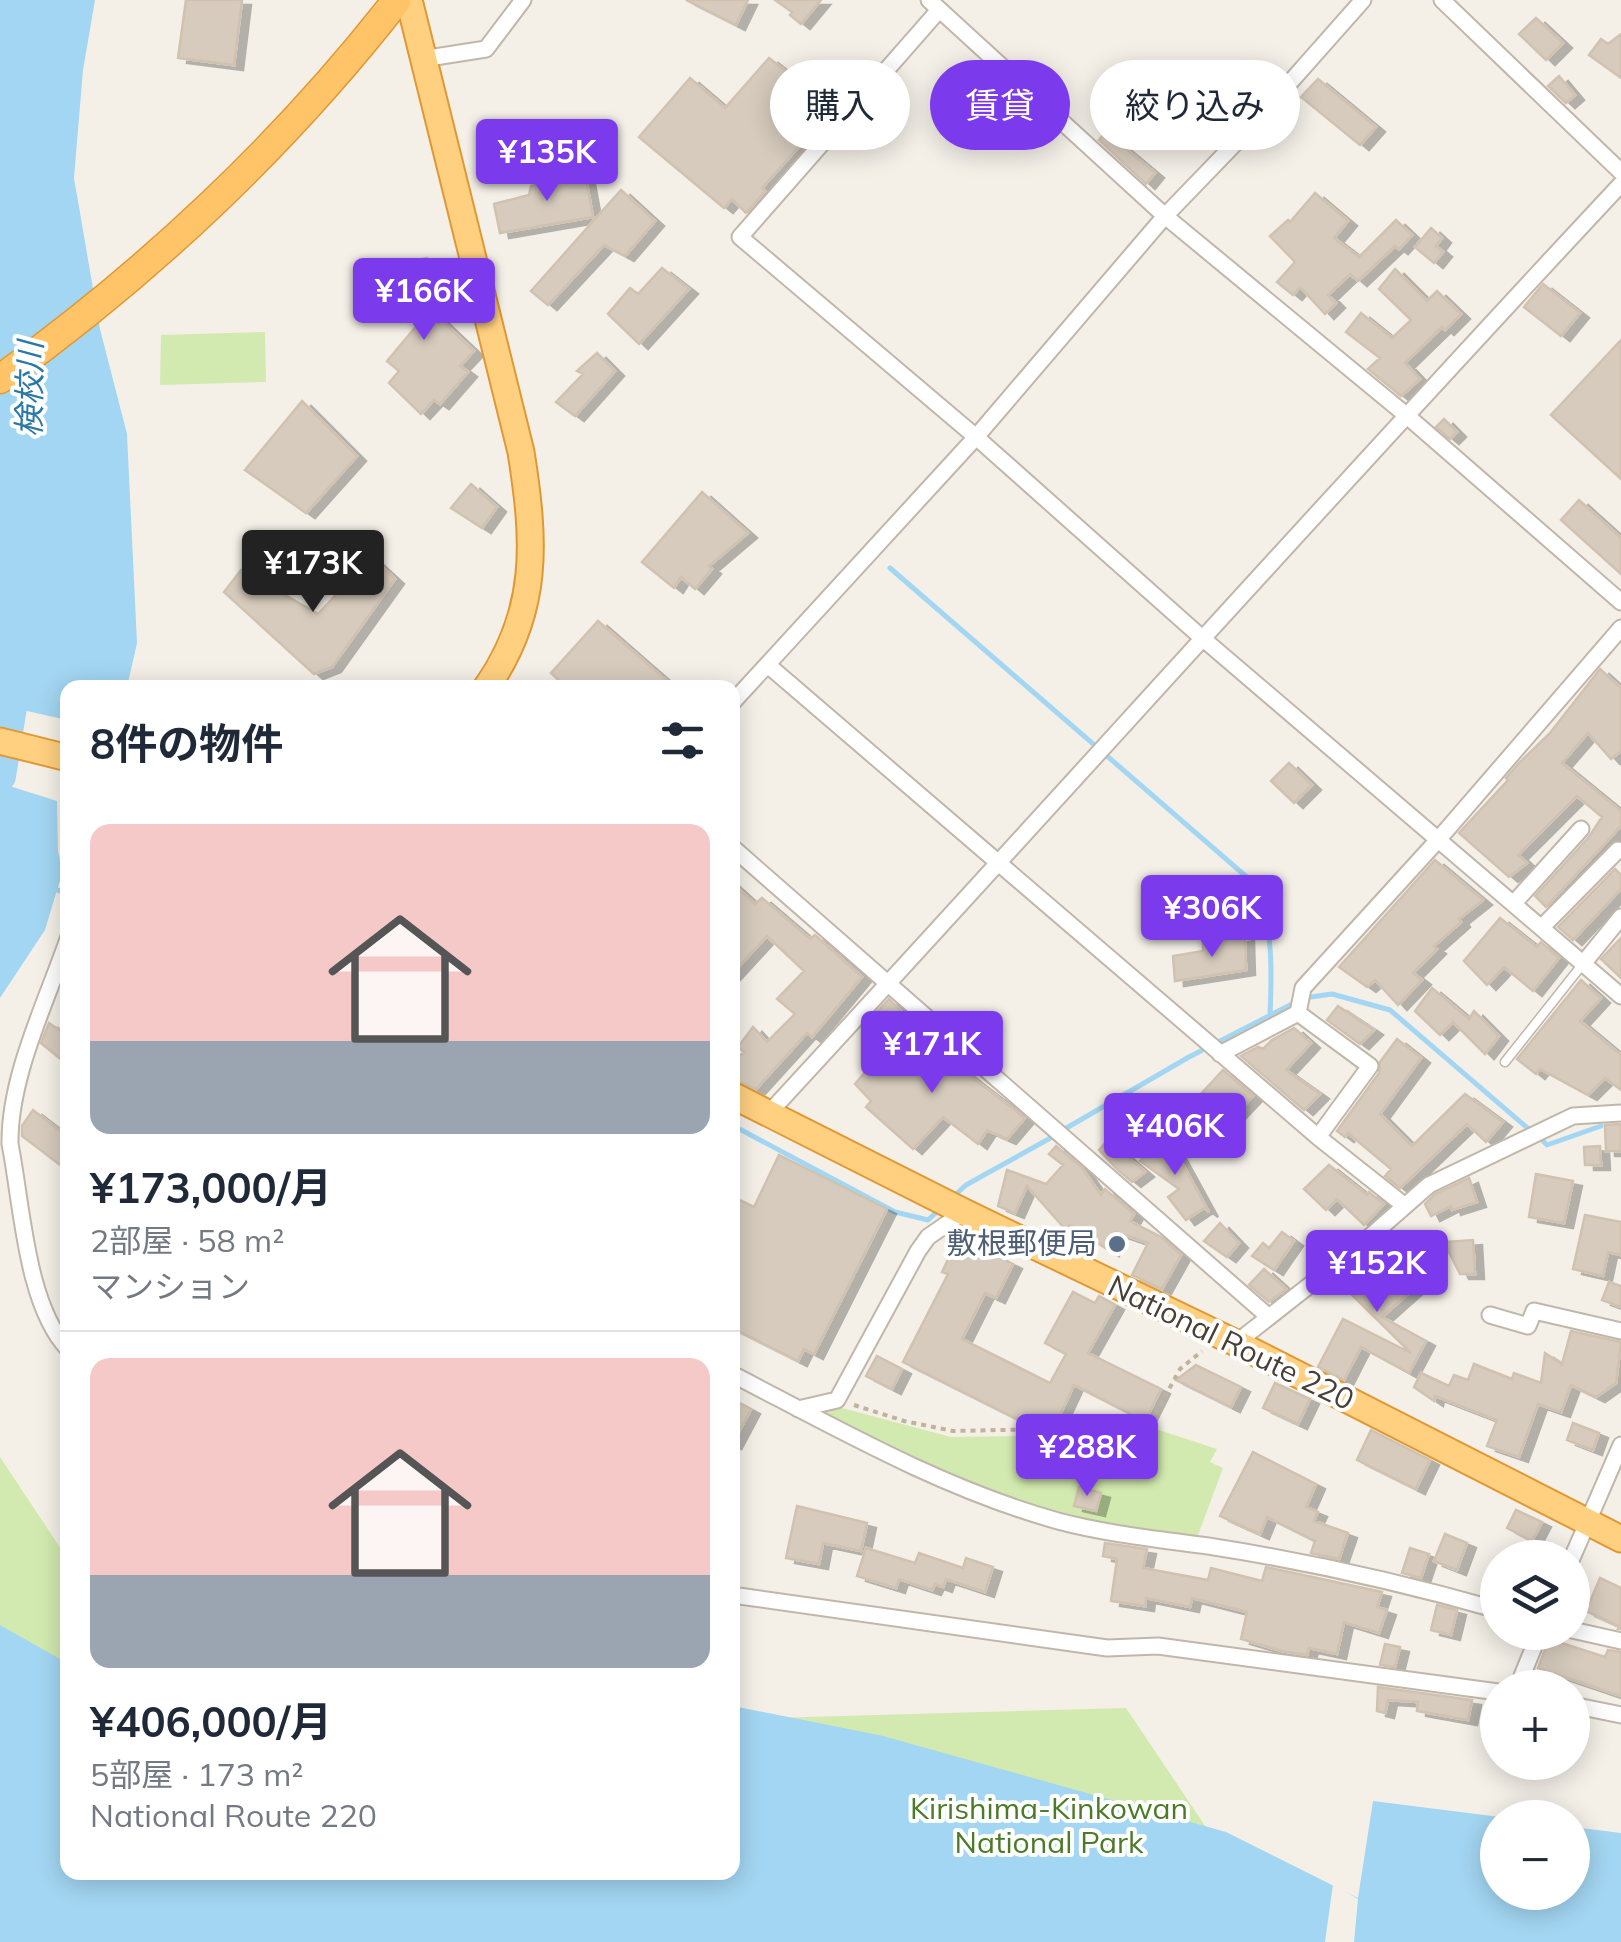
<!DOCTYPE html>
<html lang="ja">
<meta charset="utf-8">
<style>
:root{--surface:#fff;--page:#f2f2f3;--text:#1f2937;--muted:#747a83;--line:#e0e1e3;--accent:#7c3aed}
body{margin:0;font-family:Mulish,"Noto Sans JP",sans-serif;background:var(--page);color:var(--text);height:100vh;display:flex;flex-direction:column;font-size:38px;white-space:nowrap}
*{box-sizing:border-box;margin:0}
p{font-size:32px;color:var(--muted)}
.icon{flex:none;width:55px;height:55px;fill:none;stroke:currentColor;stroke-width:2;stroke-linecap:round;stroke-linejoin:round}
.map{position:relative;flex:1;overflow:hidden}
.side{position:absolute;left:60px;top:680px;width:680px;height:1200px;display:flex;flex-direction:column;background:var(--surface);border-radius:20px;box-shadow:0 5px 25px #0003}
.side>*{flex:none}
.top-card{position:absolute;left:770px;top:60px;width:700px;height:90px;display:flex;gap:20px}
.controls{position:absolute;left:1480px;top:1540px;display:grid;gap:20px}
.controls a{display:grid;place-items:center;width:110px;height:110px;border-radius:50%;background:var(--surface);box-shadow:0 5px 25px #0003;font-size:50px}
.price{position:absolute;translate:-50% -85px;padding:0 22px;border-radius:10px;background:var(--accent);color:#fff;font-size:32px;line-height:65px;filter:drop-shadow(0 2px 5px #0008)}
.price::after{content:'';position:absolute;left:50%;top:60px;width:30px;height:22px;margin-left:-15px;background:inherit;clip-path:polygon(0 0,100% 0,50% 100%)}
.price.active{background:#222;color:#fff}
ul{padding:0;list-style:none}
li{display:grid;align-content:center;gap:20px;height:530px;padding:0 30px}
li+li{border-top:2px solid var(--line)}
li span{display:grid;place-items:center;height:310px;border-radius:20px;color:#555}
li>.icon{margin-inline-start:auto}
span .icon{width:180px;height:180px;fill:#fffc;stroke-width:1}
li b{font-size:42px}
h2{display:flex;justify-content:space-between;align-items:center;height:120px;padding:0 30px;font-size:42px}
.tag{padding:0 35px;border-radius:45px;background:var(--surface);box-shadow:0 5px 25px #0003;font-size:35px;line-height:90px}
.tag.active{background:var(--accent);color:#fff}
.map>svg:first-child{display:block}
</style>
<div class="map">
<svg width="1621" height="1942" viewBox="0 0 1621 1942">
<defs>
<filter id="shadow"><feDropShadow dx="9" dy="5" stdDeviation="0" flood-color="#0004"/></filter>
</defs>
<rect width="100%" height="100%" fill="#f4f0e8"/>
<path fill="#d2e9af" d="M265,332L266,382L160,385L161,335Z
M838,1407L951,1437L1137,1434L1156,1429L1217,1449L1210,1462L1223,1468L1197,1538L1117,1527L1007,1497L843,1429L820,1413Z
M0,1457L67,1558L68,1872H732L733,1719L1126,1708L1283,1942H0Z"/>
<path fill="#a3d6f2" d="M0,0H95L83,70L74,178L100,329L127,434L137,643L127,687L68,688L67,720L0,705Z
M0,783L57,801L58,852L63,870L45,930L0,998Z
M0,1625L67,1663L68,1872H732L733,1706L883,1736L1226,1832L1358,1898L1373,1801L1500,1817L1498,1818V1892H1572L1573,1827L1621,1833V1942H0Z"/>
<path fill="#f4f0e8" d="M1333,1884L1358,1899L1354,1942H1325Z"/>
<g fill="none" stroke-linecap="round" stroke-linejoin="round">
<path stroke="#a3d6f2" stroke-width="5" d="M890,568L1256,885C1273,928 1272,970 1270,1015
M57,890L68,893
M1304,998L1332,994L1390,1010L1531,1131
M732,1125L895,1212L928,1220L941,1208
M1063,1130L1189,1057L1294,1003
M1540,1138L1547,1145L1601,1126
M953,1197L966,1185L1054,1136"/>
<path stroke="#a3d6f2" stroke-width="32" d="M0,776L18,663"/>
</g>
<path fill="#d6cbbd" stroke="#d1c2b0" stroke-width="2.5" filter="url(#shadow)" d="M186,0H242L234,65L178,58Z
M686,0H748L736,25Z
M775,0H821L801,24L790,15L792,12Z
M1536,18L1563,43L1546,60L1519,34Z
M1621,34V78L1589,55L1601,39L1608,44Z
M769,58L823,101L802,125L811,133L762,188L765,191L746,213L732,199L724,208L639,137L690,78L725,108Z
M1559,76L1575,95L1566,103L1548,86Z
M1318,79L1376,127L1360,145L1301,97Z
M1244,80L1260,95L1246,109L1230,93Z
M1106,132L1155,173L1146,184L1099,140Z
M584,168L593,217L500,233L494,204L529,195L531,186L568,178L569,170Z
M621,190L655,221L625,256L604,245L548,305L531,291Z
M1315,193L1348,221L1334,238L1359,257L1396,220L1412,235L1399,249L1395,246L1358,281L1350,274L1328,295L1336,303L1325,314L1300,287L1293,295L1277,282L1295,262L1270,236L1288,220L1290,222Z
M1431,228L1442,238L1436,246L1443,252L1434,263L1415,247Z
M427,258L438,317L474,351L460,366L468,372L440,404L434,400L421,414L389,383L399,371L387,361L424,317L416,294L378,301L372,282L408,276L406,263Z
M662,268L689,289L639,344L608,314L630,288L638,294Z
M1395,269L1427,301L1437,291L1461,314L1445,330L1442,327L1405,363L1420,379L1401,396L1368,369L1380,358L1346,332L1361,313L1392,338L1411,320L1379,289Z
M1543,284L1580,313L1561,336L1524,307Z
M1621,340V479L1551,415Z
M597,353L615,371L575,416L556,402L583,374L577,371Z
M302,401L357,456L306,513L245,470Z
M1444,419L1457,432L1450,439L1436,427Z
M471,484L497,507L482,528L451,508Z
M702,492L748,533L709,566L712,569L695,589L681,577L674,588L642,562Z
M1579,500L1621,538V574L1561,520Z
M371,557L395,579L332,667L314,674L224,592L241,570L318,614Z
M598,621L675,688H567L551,673Z
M1600,669L1621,688V751L1611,759L1588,733L1562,763L1621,811V826L1546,907L1535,896L1589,837L1602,817L1577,796L1518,855L1527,863L1509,877L1459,833L1508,780L1506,778L1518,764L1550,733Z
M1289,763L1312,785L1294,803L1271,781Z
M1435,860L1483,900L1459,919L1461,922L1434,946L1437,949L1413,973L1422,980L1398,1005L1375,980L1367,987L1339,967Z
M1615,869L1621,875V889L1573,940L1558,927Z
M732,883L755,904L762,898L810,939L815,935L862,977L812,1037L807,1033L756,1089L732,1079V1062L744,1052L738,1047L753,1027L767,1042L795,1014L777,999L804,971L767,936L732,974Z
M1500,918L1537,947L1541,942L1559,958L1533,991L1504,967L1487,985L1464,961Z
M1245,936L1246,970L1175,981L1173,956L1203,951V943Z
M1621,938V978L1601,959Z
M1581,980L1601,998L1580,1021L1621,1055V1090L1605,1078L1588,1095L1540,1069L1536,1074L1517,1059Z
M1432,988L1469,1019L1474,1011L1499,1036L1485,1054L1453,1022L1440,1035L1415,1011Z
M889,999L906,1016L894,1031L874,1015Z
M1338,1006L1374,1030L1360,1044L1327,1020Z
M49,1023L68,1036V1065L41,1043Z
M1294,1028L1311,1043L1286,1070L1320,1094L1304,1110L1241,1056L1258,1047L1263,1049L1272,1040Z
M913,1032L1025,1118L1007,1139L987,1130L978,1144L943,1117L913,1149L866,1107L871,1101L855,1084L879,1056L885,1061Z
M1397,1039L1421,1058L1380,1114L1412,1146L1465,1094L1503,1122L1486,1142L1467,1124L1400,1188L1385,1176L1391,1169L1348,1133L1345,1137L1337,1131L1379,1073L1380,1062Z
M1223,1070L1253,1096L1219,1132L1188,1108Z
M33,1110L68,1137V1171L22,1136V1126Z
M1621,1124V1151H1606L1605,1125Z
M1160,1138L1175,1150L1209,1212L1204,1208L1186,1220L1168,1197L1179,1189L1140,1161Z
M1108,1140L1145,1172L1132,1182L1117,1169L1099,1150Z
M1056,1146L1082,1168L1101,1195L1105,1189L1134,1214L1130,1221L1161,1237L1181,1255L1162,1289L1132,1275L1148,1243L1116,1232L1110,1251L1070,1225L1066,1230L1027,1186L1015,1213L998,1206L1007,1170L1046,1184L1063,1165L1049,1154Z
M1600,1146L1601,1165H1585L1584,1147Z
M779,1155L887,1209L814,1354L804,1349L798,1361L732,1328V1196L754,1207Z
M1329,1165L1367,1195L1369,1192L1384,1204L1364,1225L1337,1199L1326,1210L1304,1189Z
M1536,1174L1573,1181L1564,1223L1529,1217Z
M1469,1178L1477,1202L1452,1210L1451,1206L1431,1216L1425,1204L1435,1194Z
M1585,1215L1621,1222V1255L1608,1252L1603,1276L1573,1269Z
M1220,1223L1239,1243L1227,1257L1204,1241Z
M1282,1232L1294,1241L1274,1270L1252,1256L1263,1243L1269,1248Z
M959,1237L1013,1264L996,1298L985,1293L962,1339L1050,1383L1066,1354L1045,1343L1073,1292L1095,1303L1099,1296L1115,1305L1088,1353L1161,1389L1145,1421L1074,1385L1058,1419H1017L903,1362L948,1274L942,1272Z
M1473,1240L1475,1274H1460L1444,1242Z
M1427,1244L1402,1270L1417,1286L1382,1317L1426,1341L1409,1373L1361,1347L1344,1380L1318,1367L1343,1319L1411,1353L1345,1288L1387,1247Z
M1264,1269L1286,1289L1269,1302L1249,1285Z
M1609,1282L1621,1286V1307L1602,1300Z
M1571,1331L1621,1342L1616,1383L1596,1397L1571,1385L1561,1412L1538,1404L1519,1457L1487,1446L1497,1420L1435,1396L1434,1401L1414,1387L1421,1373L1449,1386L1454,1375L1468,1380L1474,1364L1512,1379L1514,1373L1541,1383L1545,1353L1562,1364Z
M877,1356L902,1369L892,1389L866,1376Z
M1196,1365L1241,1387L1231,1407L1176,1380Z
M1275,1383L1310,1399L1298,1424L1263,1408Z
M732,1399L751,1409L732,1445Z
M1573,1423L1599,1433L1593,1450L1567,1440Z
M1371,1430L1430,1460L1416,1489L1357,1460Z
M1253,1452L1316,1484L1306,1507L1318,1512L1314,1521L1348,1533L1339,1559L1311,1553L1315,1541L1267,1517L1260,1534L1220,1516Z
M1079,1487L1101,1493L1096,1511L1074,1506Z
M797,1506L867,1523L861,1551L823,1543L819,1564L786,1558Z
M1516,1510L1542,1522L1532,1541L1507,1528Z
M1445,1534L1467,1543L1457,1570L1434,1561Z
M1105,1543L1147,1549L1143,1568L1208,1580L1211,1568L1262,1581L1266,1567L1382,1592L1377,1607L1387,1610L1379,1633L1344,1622L1337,1654L1309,1648L1307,1655L1282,1651L1241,1639L1247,1612L1192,1598L1190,1607L1146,1598L1145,1606L1111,1601L1117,1559L1103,1556Z
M866,1548L915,1563L919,1553L963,1568L966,1558L993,1567L985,1592L946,1579L943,1587L935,1584L932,1590L899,1579L896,1588L857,1576Z
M1410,1548L1429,1554L1421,1578L1402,1573Z
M1600,1578L1621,1588V1629H1618L1619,1626L1586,1611Z
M1437,1605L1457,1610L1451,1635L1431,1630Z
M1549,1639L1605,1657L1608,1650L1621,1652V1696L1538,1668Z
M1385,1644L1400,1647L1395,1667L1380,1665Z
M1378,1687L1472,1700L1468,1720L1417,1711L1418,1702L1388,1700L1385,1713L1377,1711Z"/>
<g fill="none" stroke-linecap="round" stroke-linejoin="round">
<defs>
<path id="service" d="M1505,1062L1582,965"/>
<path id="minor" d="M929,0L1165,216L1406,415L1621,602
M1442,0L1621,172
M939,10L740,237L976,437L1201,637L1621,996
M422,59L486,49L523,0
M769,666L1318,1137L1405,1206
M732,703L976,437L1165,216L1247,131L1363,0
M732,847L1269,1317
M1514,903L1581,829
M1542,927L1618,850
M68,939C46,1003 9,1077 10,1144C22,1204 26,1305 68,1349
M1582,965L1621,917
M1298,1013L1370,1066L1318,1137
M1220,1054L1298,1013L1303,988L1437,841L1621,628
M769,1113C1054,804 1334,491 1621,184
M1490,1315L1528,1326L1534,1311L1621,1331
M1236,1343L1357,1248L1429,1185L1573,1116L1621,1113
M732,1374C838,1429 943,1489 1058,1521C1107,1534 1157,1539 1208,1546C1305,1561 1403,1583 1498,1610
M798,1409L837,1400L918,1251L928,1237L964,1212
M1572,1558L1621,1445
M732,1595L1107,1648L1158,1646L1498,1692
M1572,1630L1621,1641
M1517,1688L1540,1632
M1572,1705L1621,1715"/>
<path id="trunk" d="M409,0L521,452C535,540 540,611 486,688
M0,741L68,758
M732,1095L964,1212L1236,1343L1621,1539"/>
<path id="motorway" d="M0,379C148,273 285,144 397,0"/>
</defs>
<use href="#service" stroke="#c0b7aa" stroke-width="11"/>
<use href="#minor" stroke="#c0b7aa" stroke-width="19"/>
<use href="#trunk" stroke="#e19834" stroke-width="29"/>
<use href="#motorway" stroke="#e19834" stroke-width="31"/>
<path stroke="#c2b29b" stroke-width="4" stroke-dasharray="5 5" stroke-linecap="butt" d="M854,1405L904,1421L953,1431L1140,1427L1151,1422L1180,1369L1202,1351"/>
<use href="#service" stroke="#fff" stroke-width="8"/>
<use href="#minor" stroke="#fff" stroke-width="15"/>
<use href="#trunk" stroke="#ffd07f" stroke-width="25"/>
<use href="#motorway" stroke="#ffc468" stroke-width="28"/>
</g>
<circle fill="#5c6f8a" stroke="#fff" stroke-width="4" cx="1117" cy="1244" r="10"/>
<g text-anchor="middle" stroke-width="8" stroke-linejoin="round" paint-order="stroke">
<g font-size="30" fill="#4e5e75" stroke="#fff" text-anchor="end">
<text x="1097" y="1254">敷根郵便局</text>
</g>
<g font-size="30" fill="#484036" stroke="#fff">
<text transform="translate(1231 1343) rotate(26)" y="10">National Route 220</text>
</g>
<g font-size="30" fill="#4c7b27" stroke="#fff">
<text x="1049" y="1819">Kirishima-Kinkowan<tspan x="1049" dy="34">National Park</tspan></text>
</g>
<g font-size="32" font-style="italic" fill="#2978a6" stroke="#fff">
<text transform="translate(30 389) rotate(-89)" y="11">検校川</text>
</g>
</g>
</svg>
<div class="controls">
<a><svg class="icon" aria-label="layers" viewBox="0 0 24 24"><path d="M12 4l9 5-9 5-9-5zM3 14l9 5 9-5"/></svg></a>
<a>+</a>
<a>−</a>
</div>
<b class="price" style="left:547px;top:204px">¥135K</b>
<b class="price" style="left:424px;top:343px">¥166K</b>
<b class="price active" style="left:313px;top:615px">¥173K</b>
<b class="price" style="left:1212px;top:960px">¥306K</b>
<b class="price" style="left:932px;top:1096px">¥171K</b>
<b class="price" style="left:1175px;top:1178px">¥406K</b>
<b class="price" style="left:1377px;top:1315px">¥152K</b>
<b class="price" style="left:1087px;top:1499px">¥288K</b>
<div class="top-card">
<a class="tag">購入</a>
<a class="tag active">賃貸</a>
<a class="tag">絞り込み</a>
</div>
<section class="side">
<h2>8件の物件<svg class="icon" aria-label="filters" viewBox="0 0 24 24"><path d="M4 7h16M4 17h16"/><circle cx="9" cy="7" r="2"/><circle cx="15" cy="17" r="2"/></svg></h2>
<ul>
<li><span style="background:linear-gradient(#f6c9c9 70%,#9aa5b1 0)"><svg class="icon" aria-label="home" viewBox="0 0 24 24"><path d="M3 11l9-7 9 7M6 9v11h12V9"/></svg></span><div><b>¥173,000/月</b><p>2部屋 · 58 m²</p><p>マンション</p></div></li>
<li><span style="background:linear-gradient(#f6c9c9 70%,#9aa5b1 0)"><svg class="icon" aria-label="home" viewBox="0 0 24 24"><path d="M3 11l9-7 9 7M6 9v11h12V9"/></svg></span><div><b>¥406,000/月</b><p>5部屋 · 173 m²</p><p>National Route 220</p></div></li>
</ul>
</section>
</div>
